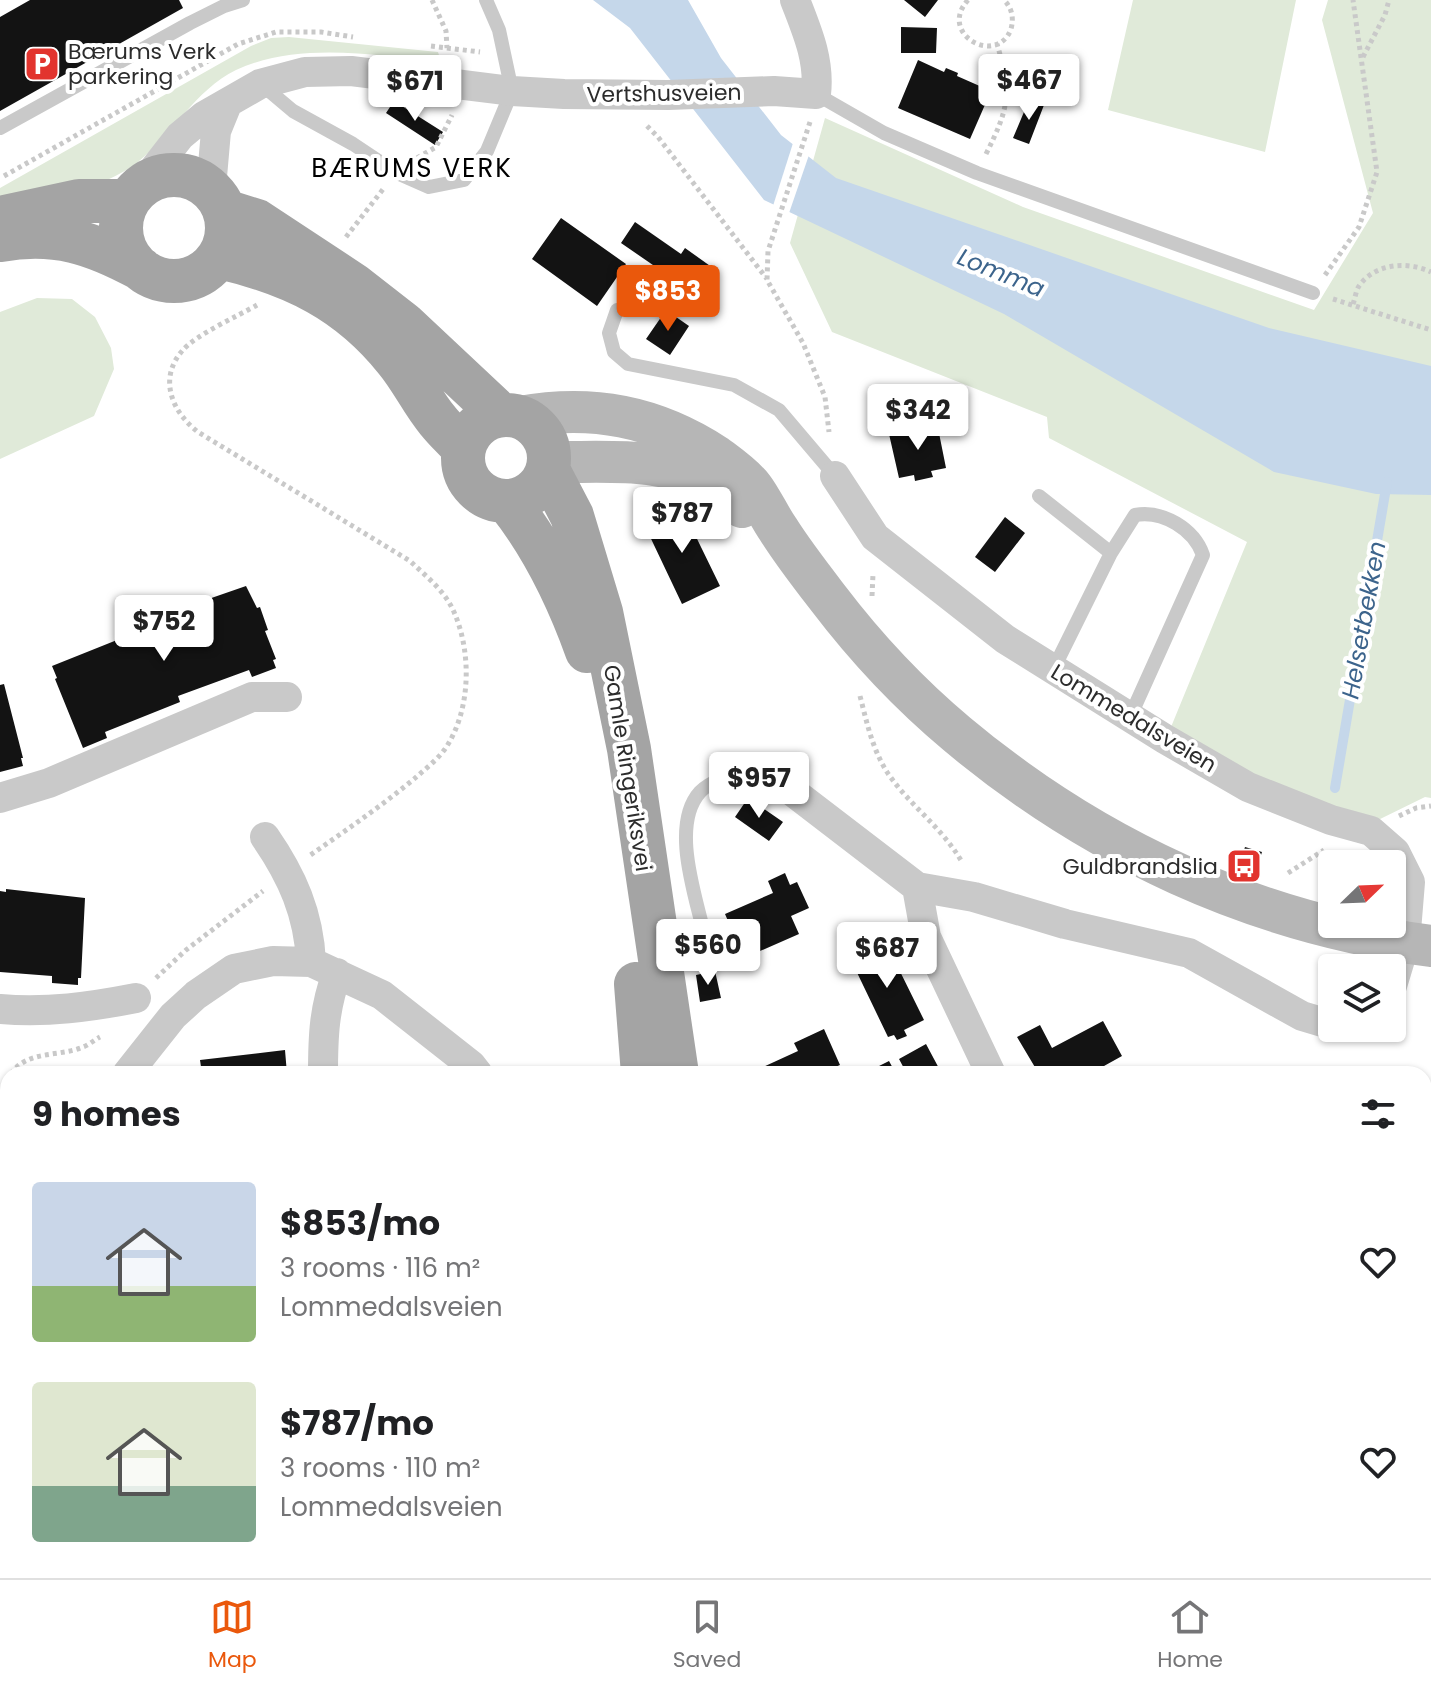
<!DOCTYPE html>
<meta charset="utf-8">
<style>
:root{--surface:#fff;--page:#f6f6f6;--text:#202124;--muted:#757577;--line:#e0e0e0;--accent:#ea580c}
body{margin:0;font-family:Poppins,sans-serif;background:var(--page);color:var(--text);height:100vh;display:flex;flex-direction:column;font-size:30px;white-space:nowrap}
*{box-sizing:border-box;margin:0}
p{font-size:26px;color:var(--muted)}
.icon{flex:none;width:44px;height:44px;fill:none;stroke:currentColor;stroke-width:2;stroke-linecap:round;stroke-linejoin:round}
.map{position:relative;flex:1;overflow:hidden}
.sheet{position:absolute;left:0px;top:1066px;width:1432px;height:512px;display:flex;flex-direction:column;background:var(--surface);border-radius:24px 24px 0 0;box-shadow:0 2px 6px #0004}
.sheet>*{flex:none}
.needle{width:52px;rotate:67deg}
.fabs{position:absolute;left:1318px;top:850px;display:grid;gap:16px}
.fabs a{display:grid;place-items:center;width:88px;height:88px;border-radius:8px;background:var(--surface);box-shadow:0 2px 6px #0004;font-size:40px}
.price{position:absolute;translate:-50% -68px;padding:0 18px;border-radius:8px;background:#fff;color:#222;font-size:26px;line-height:52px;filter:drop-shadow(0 2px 4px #0008)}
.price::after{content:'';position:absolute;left:50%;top:48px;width:24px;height:18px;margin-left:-12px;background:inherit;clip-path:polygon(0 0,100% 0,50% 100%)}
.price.active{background:var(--accent);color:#fff}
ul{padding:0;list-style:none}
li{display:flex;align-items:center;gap:24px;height:200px;padding:0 32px}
li span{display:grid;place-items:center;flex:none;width:224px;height:160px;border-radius:8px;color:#555}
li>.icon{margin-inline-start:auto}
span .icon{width:96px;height:96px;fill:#fffc;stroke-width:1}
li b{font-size:34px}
h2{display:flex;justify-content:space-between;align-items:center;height:96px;padding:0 32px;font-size:34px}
.tabs{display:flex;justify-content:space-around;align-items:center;height:112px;border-top:2px solid var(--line);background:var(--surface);font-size:22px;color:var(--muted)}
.tabs a{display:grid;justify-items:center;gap:4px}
.tabs .active{color:var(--accent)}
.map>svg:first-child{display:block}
</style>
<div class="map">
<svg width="1431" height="1578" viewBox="0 0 1431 1578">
<rect width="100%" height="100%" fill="#fff"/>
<path fill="#e0ead9" d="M1133,0H1296L1265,152L1108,110Z
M1328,0H1431V798L1425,797L1374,822L1255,776L1171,727L1247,542L1049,438L1047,417L832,332L790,243L825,118L1023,207L1314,310L1373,213L1322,20Z
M289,37L438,52L441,62C375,55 299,41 236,70C195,90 173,134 138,162C101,191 45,197 0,208V188L251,46L271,38Z
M37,298L72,299L95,317L111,348L114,369L94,416L0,459V312Z"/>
<path fill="#c5d7ea" d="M593,0H688L721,58L781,135L836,178L1269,328L1431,366V495L1376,494L1274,472L1004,314L764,200L630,28Z"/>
<path fill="#fff" d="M794,140L810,152L788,216L772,209Z"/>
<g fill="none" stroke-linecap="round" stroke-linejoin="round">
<path stroke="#c5d7ea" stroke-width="10" d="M1335,788L1387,482"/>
</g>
<path fill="#131313" d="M30,0H179L183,8L0,111V17Z
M904,0H938L925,17Z
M901,27L937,28L936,53H901Z
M918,60L944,72L946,68L958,73L957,76L991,91L970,139L898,108Z
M1029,100L1044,105L1029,144L1013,138Z
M394,101L443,132L435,145L386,113Z
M561,218L626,264L597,306L532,259Z
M635,222L681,254L685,248L713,268L695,294L621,243Z
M666,310L689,326L670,355L646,339Z
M937,423L946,468L931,471L933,477L915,481L914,475L899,478L889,434Z
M681,506L720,586L682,604L644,524Z
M1005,517L1025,533L995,572L975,557Z
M246,586L257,608L260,607L268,630L265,631L276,659L273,660L276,668L252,677L249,670L178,696L180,702L105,732L107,738L83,748L55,679L57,678L52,666L127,636L128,638L151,629L149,622L171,612Z
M4,684L23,758H21L23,766L0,772V685Z
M748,798L783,822L769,841L735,817Z
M1245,847L1262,852L1259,861L1242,856Z
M785,873L790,885L797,882L809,908L791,916L799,934L744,958L725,914L773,893L768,881Z
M6,889L85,898L81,978H78V985L52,983V976L0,972V891L6,892Z
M885,941L924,1020L904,1030L907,1036L897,1040L894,1035L888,1037L850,958Z
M715,971L721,998L700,1002L696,975Z
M1103,1021L1122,1056L1104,1066L1108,1074H1039L1017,1037L1040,1025L1052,1048Z
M824,1029L840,1065L819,1074H748L798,1051L794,1043Z
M926,1044L942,1074H907L899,1059Z
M285,1050L287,1074H202L200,1060Z
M889,1061L895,1072L878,1074L875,1068Z
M1431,1123V1303L1424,1295V1129Z
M1425,1501L1431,1505V1563L1424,1558Z
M3,1520L8,1529V1543L2,1547L0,1522Z
M0,1559L9,1572L17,1570L22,1578H0Z
M77,1570H117L121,1578H88L85,1573L79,1575Z
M365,1570H393L398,1578H352Z
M523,1570H575L578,1578H527Z
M853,1570H892L876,1578H857Z
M1139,1570H1173L1163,1575L1165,1578H1143Z
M1187,1570H1222L1226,1576L1221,1578H1191Z"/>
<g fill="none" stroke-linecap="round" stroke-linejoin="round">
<path stroke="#c9c9c9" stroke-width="5" stroke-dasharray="4 4" stroke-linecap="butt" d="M432,0L446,31L447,48
M968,0C937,34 997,67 1011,29C1014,18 1012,8 1004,0
M431,46L480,52
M1363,57L1385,15L1389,0
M810,122L768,251L767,280L803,343L825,397L829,432
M647,126L658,137L767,279
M986,154C1009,108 1012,94 997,44
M417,158L436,147L452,115
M4,176L238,44L276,32H321L353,37
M346,237L384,188
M1325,275L1359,227L1377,172L1353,0
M1333,299L1431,330
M1353,304C1355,299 1356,290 1359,286C1375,263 1408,261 1431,272
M257,305C238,316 195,335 182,351C158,379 172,412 198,432L410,561C426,576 445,591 454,612C472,653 471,711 445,749C436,761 424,770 414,779C380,807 345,831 309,856
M872,596L873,574
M860,696C867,723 872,748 887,772C908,804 941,826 962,862
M1399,816L1416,808L1431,806
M1288,873L1324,850
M156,978L186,950L263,891
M11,1074C26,1050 60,1057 83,1047C89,1045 94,1040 100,1037
M8,1080L3,1096L8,1108
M1424,1441H1431
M646,1570L655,1578
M1377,1570L1381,1578"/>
<path stroke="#c9c9c9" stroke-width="14" d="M261,84L293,111L353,144L395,172L429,187L464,180L487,151L512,91L499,30L486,0
M816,94L884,133L977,173L1313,293
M0,128L190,23L224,6L243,0
M617,310L609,333L614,352L628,364L734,385L779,410L835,476
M1039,496L1111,553
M1053,670L1111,553L1135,515C1163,510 1194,529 1203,555L1130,717
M702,925C693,888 672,823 700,792C707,784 718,780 727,776
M60,1570L65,1578
M913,1577L924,1570
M137,1578L139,1570"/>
<path stroke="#c9c9c9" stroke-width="30" d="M141,186L180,136L204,116L260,84L305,72L351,71L512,91L564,94L668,95L774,91L816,94C820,60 807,31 795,0
M211,188L216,131L227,104
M835,476L875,537L1005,639L1165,739L1248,787L1331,820L1371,831L1395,852L1410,882L1405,943L1392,986
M727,776L750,769L767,772L917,887L974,897L1065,924L1189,953L1302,1016L1332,1025
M0,798L49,783L252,697H287
M265,837C292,876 309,914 311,962
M917,887L926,937L991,1074
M0,1009C47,1013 90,1007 136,998
M127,1074L173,1016L196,995L234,969L273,961L311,962L382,995L471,1065L478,1074
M323,1074C323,1036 324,1009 337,973
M0,1415L8,1417
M311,1570L312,1578
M1251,1570L1255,1578"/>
<path stroke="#b6b6b6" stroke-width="42" d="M520,417C592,404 655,416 716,456C728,465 744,476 753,488C762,500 769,516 778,529C793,553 811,576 828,598C866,648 908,693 957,734C1093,848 1254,923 1431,946
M549,462C604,463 663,455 713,485C723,491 732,500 742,507"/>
<path stroke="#a4a4a4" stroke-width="44" d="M121 228a53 53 0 1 1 106 0a53 53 0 1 1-106 0Z
M225,211L257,221L354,285L404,324L501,415
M0,218L79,201H128
M0,240C55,230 93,243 141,269
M220,257C293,274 349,301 396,360C412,379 422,402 438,421C446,431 455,439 463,448
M463 458a43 43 0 1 1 86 0a43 43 0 1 1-86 0Z
M548,470L572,516L601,612L629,749L677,1074
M508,502C543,546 568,598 587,651
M636,984L643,1074
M719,1570L721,1578
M754,1570L755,1578"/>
</g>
<defs>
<symbol id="parking-square" viewBox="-11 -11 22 22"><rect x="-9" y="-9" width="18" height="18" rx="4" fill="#e2342e" stroke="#fff"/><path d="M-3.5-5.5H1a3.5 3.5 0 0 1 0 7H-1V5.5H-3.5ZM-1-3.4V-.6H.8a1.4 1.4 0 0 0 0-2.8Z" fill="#fff"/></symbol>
<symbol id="bus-square" viewBox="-11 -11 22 22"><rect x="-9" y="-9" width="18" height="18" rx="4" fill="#e2342e" stroke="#fff"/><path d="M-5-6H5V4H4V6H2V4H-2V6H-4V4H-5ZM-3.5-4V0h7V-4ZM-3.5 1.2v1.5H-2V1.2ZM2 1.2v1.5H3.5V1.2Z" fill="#fff"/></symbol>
</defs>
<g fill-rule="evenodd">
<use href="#parking-square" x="22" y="44" width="40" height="40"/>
<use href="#bus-square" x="1224" y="846" width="40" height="40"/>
</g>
<g text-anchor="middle" stroke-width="8" stroke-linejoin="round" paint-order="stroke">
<g font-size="22" fill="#2c2c2c" stroke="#fff" text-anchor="start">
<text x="68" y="59">Bærums Verk<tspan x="68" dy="25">parkering</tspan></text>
<text x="1218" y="874" text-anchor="end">Guldbrandslia</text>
</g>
<g font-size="22" fill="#2c2c2c" stroke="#fff">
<text transform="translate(664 93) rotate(-1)" y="8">Vertshusveien</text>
<text transform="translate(1134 718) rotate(31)" y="8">Lommedalsveien</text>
<text transform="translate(628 768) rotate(81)" y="8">Gamle Ringeriksvei</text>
</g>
<g font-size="24" font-style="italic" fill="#3c648c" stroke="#fff">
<text transform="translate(1001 273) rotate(22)" y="8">Lomma</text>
<text transform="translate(1364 620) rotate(-80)" y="8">Helsetbekken</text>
</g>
<g font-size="26" letter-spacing="2" fill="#000" stroke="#fff">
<text x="412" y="177">BÆRUMS VERK</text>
</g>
</g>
</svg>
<div class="fabs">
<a><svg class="needle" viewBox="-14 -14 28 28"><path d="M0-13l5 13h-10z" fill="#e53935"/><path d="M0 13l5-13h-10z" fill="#757577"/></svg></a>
<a><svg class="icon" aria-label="layers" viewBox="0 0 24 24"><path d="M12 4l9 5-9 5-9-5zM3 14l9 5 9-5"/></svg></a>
</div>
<b class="price" style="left:1029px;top:122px">$467</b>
<b class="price" style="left:415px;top:123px">$671</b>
<b class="price active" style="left:668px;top:333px">$853</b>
<b class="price" style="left:918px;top:452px">$342</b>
<b class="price" style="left:682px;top:555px">$787</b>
<b class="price" style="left:164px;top:663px">$752</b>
<b class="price" style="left:759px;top:820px">$957</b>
<b class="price" style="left:708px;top:987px">$560</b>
<b class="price" style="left:887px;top:990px">$687</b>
<section class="sheet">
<h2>9 homes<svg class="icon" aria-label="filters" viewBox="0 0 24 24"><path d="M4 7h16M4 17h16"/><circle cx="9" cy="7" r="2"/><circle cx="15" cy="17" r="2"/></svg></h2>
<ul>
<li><span style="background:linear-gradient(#c9d6e8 65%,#8fb573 0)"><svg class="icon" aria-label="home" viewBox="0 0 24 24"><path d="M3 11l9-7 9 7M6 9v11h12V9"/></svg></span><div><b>$853/mo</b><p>3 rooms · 116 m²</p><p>Lommedalsveien</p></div><svg class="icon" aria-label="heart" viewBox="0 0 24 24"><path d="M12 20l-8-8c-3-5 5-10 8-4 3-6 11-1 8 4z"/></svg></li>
<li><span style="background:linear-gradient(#dfe7d0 65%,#7fa58c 0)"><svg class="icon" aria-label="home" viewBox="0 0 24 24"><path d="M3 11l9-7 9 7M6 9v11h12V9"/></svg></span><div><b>$787/mo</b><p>3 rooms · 110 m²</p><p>Lommedalsveien</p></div><svg class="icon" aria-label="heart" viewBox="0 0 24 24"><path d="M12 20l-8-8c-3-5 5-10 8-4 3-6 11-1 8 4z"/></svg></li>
</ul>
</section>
</div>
<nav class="tabs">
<a class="active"><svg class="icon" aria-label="map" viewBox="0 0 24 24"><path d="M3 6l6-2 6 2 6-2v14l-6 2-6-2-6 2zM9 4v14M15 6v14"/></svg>Map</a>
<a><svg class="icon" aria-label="saved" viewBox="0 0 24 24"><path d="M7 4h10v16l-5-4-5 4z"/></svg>Saved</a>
<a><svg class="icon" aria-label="home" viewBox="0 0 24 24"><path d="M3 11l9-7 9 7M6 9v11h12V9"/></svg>Home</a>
</nav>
